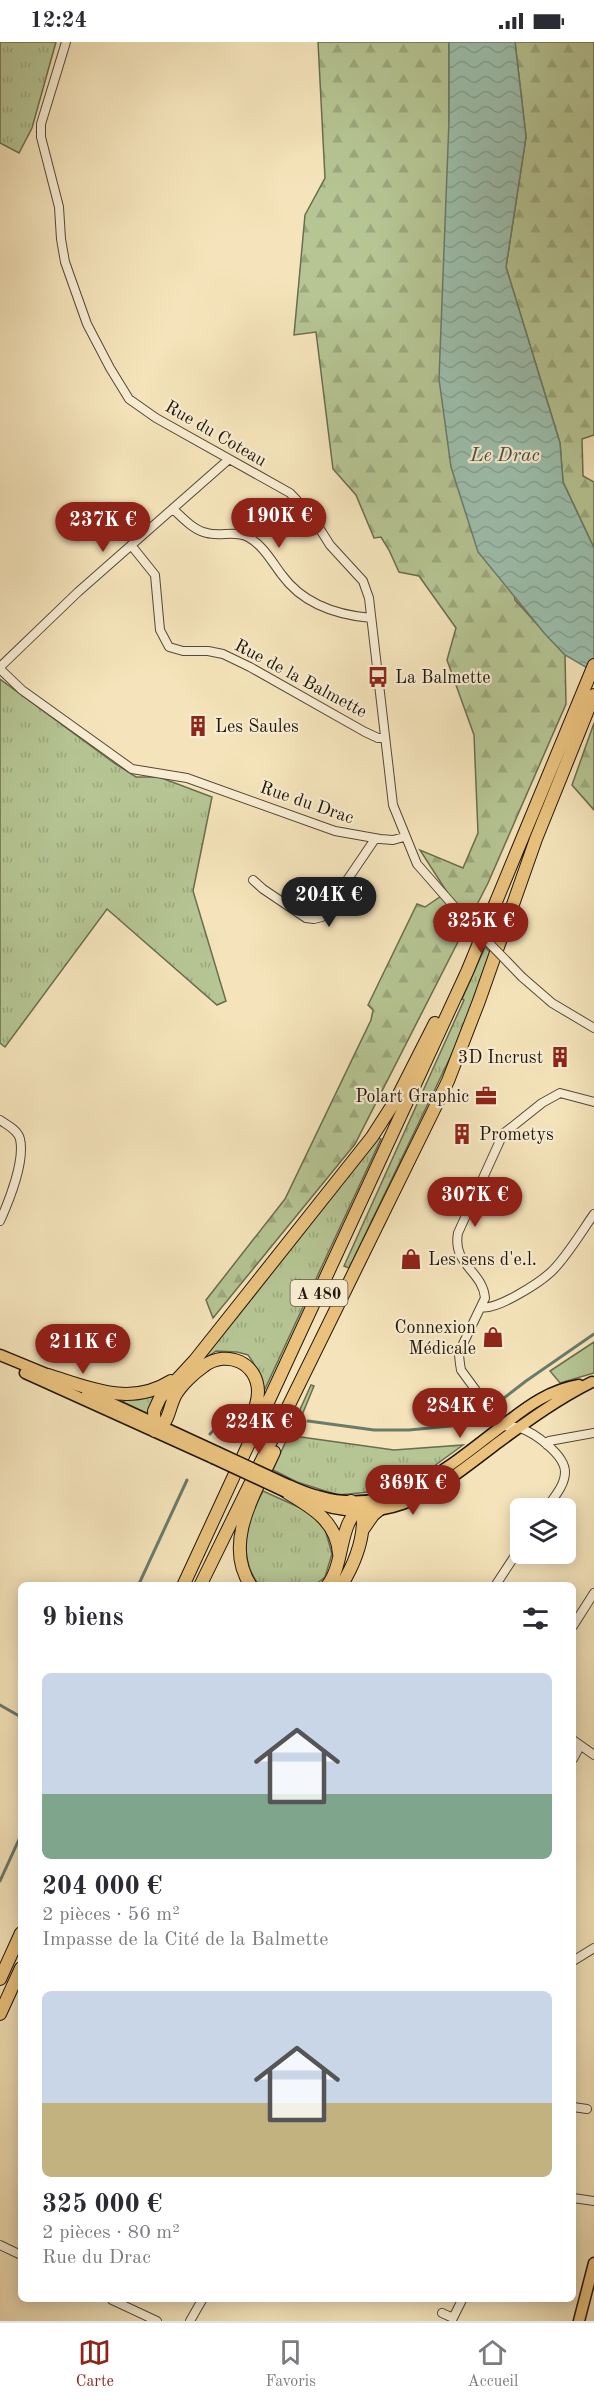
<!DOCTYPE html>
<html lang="fr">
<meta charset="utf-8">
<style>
:root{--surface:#fff;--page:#f7f7f7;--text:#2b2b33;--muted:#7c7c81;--line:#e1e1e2;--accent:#8f2418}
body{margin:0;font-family:"Old Standard TT",serif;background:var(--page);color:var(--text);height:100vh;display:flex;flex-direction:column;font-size:22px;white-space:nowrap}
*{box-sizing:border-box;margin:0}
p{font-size:20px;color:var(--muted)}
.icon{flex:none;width:33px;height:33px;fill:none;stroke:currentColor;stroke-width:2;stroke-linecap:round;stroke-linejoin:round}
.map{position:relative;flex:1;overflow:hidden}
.panel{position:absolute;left:18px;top:1540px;width:558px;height:720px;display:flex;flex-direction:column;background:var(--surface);border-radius:9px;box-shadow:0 3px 15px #0003}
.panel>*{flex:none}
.controls{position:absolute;left:510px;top:1456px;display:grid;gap:12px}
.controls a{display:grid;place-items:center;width:66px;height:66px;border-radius:9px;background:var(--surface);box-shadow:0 3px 15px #0003;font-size:30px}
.price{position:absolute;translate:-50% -51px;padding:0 14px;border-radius:21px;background:var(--accent);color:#fff;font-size:20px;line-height:39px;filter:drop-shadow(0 2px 3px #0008)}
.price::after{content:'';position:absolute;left:50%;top:36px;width:18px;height:14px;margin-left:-9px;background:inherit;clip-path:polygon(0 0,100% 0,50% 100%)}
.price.active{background:#222;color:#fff}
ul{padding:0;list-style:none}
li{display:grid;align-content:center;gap:12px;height:318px;padding:0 24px}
li span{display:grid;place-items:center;height:186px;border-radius:9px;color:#555}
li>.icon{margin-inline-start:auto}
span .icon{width:108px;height:108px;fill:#fffc;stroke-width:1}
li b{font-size:26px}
h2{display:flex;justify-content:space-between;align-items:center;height:72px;padding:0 24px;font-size:26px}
.status{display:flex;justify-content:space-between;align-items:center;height:42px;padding:0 30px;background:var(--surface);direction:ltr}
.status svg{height:16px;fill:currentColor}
.dock{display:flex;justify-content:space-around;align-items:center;height:84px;border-top:2px solid var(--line);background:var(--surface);font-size:16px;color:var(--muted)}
.dock a{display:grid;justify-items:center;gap:3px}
.dock .active{color:var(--accent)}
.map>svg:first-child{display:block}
</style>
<div class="status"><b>12:24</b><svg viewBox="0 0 49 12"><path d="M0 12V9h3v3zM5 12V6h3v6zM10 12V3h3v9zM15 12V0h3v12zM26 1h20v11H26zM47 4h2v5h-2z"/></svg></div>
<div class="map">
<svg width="594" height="2279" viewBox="0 0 594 2279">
<defs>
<pattern id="grass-tufts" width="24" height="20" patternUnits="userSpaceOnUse" patternTransform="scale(1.5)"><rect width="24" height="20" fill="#b6c594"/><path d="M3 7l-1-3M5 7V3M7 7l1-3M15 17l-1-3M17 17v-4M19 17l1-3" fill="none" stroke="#9ca87e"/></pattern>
<pattern id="forest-firs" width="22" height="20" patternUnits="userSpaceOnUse" patternTransform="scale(1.5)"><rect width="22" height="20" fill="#b6c594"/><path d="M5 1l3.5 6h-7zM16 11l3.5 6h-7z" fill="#9ca87e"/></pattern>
<pattern id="water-waves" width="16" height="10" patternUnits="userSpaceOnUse" patternTransform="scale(1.5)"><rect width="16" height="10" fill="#9cbfad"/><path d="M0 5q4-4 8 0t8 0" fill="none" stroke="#86a394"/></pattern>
</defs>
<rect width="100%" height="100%" fill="#f5e4bb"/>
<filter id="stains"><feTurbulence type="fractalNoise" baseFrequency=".00333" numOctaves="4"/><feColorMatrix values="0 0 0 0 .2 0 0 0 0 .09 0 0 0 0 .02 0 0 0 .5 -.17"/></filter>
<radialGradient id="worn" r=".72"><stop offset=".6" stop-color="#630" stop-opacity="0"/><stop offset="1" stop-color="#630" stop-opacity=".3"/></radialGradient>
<path fill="url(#grass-tufts)" stroke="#6a6d4e" stroke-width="1.5" d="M0,0H56L32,86L19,111L0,101Z
M0,637L114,721L136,735H159L212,755L193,849L226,959L217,963L107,867L5,1005L0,1001Z
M485,905L490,910L459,997L349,1226L344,1224L464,958L462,957Z
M377,1095L381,1097L264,1349L253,1320L248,1313L237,1310L216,1309L198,1322Z
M311,1343L314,1344L295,1390L301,1395L394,1408L463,1403L412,1440L380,1449L338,1453L297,1440L273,1428Z
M154,1353L156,1355L149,1374L123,1361L125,1358Z
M263,1449L305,1468L323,1480L332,1512L325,1535L315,1543H260C254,1539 253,1533 250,1527C240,1500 250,1473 263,1449Z"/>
<path fill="url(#forest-firs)" stroke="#6a6d4e" stroke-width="1.5" d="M318,0H449V79L515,558L565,613L566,662L488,841L355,1102L213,1276L206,1258L285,1157L371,978L373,968L368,963L417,862L425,865L447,850L420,808L463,826L478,791L474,693L447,618L456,586L419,534L399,530L389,508L381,495L374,496L356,453L333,427L316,290L294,293L305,173L325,136Z
M515,0H594V393L582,397L583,434L594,440V506L563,440L560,401L506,225L526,95Z
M594,681V768L572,743Z"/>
<path fill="#b6c594" stroke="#6a6d4e" stroke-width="1.5" d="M594,1300V1331L560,1341L550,1329Z"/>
<path fill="url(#water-waves)" stroke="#6a7b6b" stroke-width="1.5" d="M449,0H515L526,95L506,225L560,401L563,440L594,506V630L565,613L545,592L478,510L451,425L439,337L449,79Z"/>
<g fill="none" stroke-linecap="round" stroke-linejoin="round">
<path stroke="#6a7b6b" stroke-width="3" d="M308,1379L374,1388H409L461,1383L478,1376L526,1339L594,1292
M210,1392L228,1373L243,1371
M138,1544L187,1438
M0,1663L21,1675
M0,1839L21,1793"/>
<defs>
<path id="minor" d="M66,0L41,82V95L59,165L61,197L65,220L87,282L110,326L129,357L156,376L290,451L311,473L330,503L363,539L369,556L393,763L417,822L459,870
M173,467C183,476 193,488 207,491C220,495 235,488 248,495C263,503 272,520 282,533C303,562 337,573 371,576
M131,503L155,533L160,588L169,605L183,609H208L223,612L250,625L365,690L378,696H384
M0,625L78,550L228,418
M0,627L22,648L132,727L187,736L335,789L380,797L393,798L404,795
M253,838L263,847L306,876L314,877L322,875L375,797
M522,935L552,961L594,986
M0,1078C7,1083 18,1088 20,1097C25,1119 9,1159 0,1179
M481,1265C496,1269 539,1241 551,1230C566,1216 582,1189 594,1172
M547,1403L549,1399L594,1391
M546,1467C553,1456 565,1444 565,1430C565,1413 535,1391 520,1386C515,1384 508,1385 502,1384L461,1328L460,1322L459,1313L462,1304L485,1256C483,1229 452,1223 458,1191L503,1092L542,1061L560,1051L594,1060
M495,1544L520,1506
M573,1584L594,1551
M573,1698L594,1713
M573,1717L580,1704
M573,1919L594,1906
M573,2065L587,2067
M573,2156L594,2159
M0,2203L21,2213
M112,2258L157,2279
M442,2271L453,2276L462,2258
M190,2279L202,2258"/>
<path id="major" d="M0,1313L56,1336
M25,1331L213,1416
M87,1350L217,1410
M288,1443C298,1447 308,1452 318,1454C395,1477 450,1423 506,1381C529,1363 550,1348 579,1343
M303,1457C390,1490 433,1450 499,1400C529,1378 558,1357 592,1340
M579,2279L594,2221"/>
<path id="highway" d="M48,1333C90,1346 130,1365 171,1339
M155,1389L154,1369L160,1356L195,1318L372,1095L397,1056L435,981
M155,1389C170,1380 168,1368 175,1354C181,1343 194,1331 204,1324C227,1307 258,1321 258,1350C258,1364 251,1377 246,1390
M286,1450C311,1465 337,1479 339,1512
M364,1486L373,1473L379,1468
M183,1544L467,930L594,623
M200,1544L448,1039L479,959L536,797L594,653
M251,1544C222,1501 256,1450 274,1410
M327,1544C346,1521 337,1478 364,1464C372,1460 382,1458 391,1455
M341,1544C354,1523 364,1498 363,1473L351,1459
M0,1937L21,1891
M0,1972L21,1926"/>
</defs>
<use href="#minor" stroke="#544936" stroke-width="10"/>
<use href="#major" stroke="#1f1509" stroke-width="13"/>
<use href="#highway" stroke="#1f1509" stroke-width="14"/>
<use href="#minor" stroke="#f8edd3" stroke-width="8"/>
<use href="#major" stroke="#eac27e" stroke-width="10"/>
<use href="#highway" stroke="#eac27e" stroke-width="12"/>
<defs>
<path id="minor-bridge" d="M459,870L522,935"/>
<path id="major-bridge" d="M217,1410L288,1443
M213,1416L286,1450"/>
</defs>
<use href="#minor-bridge" stroke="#544936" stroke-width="10" stroke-linecap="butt"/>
<use href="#major-bridge" stroke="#1f1509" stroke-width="13" stroke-linecap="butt"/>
<use href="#minor-bridge" stroke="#f8edd3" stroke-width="8"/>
<use href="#major-bridge" stroke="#eac27e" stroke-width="10"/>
</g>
<defs>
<symbol id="bus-bare" viewBox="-9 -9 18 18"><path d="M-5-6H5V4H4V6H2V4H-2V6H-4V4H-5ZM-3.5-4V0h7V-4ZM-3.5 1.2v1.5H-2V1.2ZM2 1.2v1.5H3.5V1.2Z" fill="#8f2418" stroke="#f8edd3" stroke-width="2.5" paint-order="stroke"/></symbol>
<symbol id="building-bare" viewBox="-9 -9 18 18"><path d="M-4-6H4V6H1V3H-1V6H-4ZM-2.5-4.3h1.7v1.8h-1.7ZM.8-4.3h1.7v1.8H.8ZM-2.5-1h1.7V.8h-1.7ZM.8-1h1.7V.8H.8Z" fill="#8f2418" stroke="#f8edd3" stroke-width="2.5" paint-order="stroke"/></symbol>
<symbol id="office-bare" viewBox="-9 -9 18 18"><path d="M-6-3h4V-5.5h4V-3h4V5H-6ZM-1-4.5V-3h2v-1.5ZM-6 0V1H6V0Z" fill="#8f2418" stroke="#f8edd3" stroke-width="2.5" paint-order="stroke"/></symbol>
<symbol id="shop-bare" viewBox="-9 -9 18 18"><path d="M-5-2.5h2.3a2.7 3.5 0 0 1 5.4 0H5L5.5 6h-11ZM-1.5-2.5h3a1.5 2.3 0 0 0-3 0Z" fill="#8f2418" stroke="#f8edd3" stroke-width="2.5" paint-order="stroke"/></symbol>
</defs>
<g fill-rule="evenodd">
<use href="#bus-bare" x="363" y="620" width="30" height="30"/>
<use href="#building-bare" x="183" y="669" width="30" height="30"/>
<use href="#building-bare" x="545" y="1000" width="30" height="30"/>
<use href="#office-bare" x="471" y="1039" width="30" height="30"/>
<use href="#building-bare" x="447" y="1077" width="30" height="30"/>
<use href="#shop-bare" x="396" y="1202" width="30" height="30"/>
<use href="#shop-bare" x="478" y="1280" width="30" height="30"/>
</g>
<g text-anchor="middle" stroke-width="4.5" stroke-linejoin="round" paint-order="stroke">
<rect fill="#f8edd3" stroke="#605646" stroke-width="1.5" x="290.5" y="1238" width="57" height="26" rx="4.5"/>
<g font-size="16" font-weight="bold" fill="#1f1509">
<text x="319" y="1257">A 480</text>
</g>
<g font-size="18" fill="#1f1509" stroke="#f8edd3">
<text transform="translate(216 391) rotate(30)" y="6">Rue du Coteau</text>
<text transform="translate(301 636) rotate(28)" y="6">Rue de la Balmette</text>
<text transform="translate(307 760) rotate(19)" y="6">Rue du Drac</text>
</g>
<g font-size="18" fill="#1f1509" stroke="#f8edd3" text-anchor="start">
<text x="395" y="641">La Balmette</text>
<text x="215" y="690">Les Saules</text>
<text x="543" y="1021" text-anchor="end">3D Incrust</text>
<text x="469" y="1060" text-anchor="end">Polart Graphic</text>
<text x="479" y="1098">Prometys</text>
<text x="428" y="1223">Les sens d'e.l.</text>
<text x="476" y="1291" text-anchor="end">Connexion<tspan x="476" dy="21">Médicale</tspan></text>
</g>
<g font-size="20" font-style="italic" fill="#4b5042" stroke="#f8edd3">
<text x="505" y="419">Le Drac</text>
</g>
</g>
<rect width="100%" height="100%" filter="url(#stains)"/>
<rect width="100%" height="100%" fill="url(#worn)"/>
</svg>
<div class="controls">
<a><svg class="icon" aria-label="layers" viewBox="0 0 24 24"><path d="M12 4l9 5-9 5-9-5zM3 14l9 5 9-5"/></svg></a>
</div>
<b class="price" style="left:279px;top:507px">190K €</b>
<b class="price" style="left:103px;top:511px">237K €</b>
<b class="price active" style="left:329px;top:886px">204K €</b>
<b class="price" style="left:481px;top:912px">325K €</b>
<b class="price" style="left:475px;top:1186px">307K €</b>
<b class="price" style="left:83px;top:1333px">211K €</b>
<b class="price" style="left:460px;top:1397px">284K €</b>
<b class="price" style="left:259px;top:1413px">224K €</b>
<b class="price" style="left:413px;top:1474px">369K €</b>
<section class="panel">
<h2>9 biens<svg class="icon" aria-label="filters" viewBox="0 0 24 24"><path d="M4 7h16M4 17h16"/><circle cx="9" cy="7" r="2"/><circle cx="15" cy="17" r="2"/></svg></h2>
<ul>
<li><span style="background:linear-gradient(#c9d6e8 65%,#7fa58c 0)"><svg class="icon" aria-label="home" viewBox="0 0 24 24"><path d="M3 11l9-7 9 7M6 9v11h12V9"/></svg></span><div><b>204 000 €</b><p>2 pièces · 56 m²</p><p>Impasse de la Cité de la Balmette</p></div></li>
<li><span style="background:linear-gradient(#c9d6e8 60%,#c2b280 0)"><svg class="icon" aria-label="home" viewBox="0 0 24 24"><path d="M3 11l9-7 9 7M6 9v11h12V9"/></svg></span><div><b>325 000 €</b><p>2 pièces · 80 m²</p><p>Rue du Drac</p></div></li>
</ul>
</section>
</div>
<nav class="dock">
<a class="active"><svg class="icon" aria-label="map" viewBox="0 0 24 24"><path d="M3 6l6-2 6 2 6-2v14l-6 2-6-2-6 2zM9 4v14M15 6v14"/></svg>Carte</a>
<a><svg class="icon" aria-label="saved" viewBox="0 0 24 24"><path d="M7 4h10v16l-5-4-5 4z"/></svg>Favoris</a>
<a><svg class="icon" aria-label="home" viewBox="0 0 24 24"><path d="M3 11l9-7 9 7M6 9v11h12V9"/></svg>Accueil</a>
</nav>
